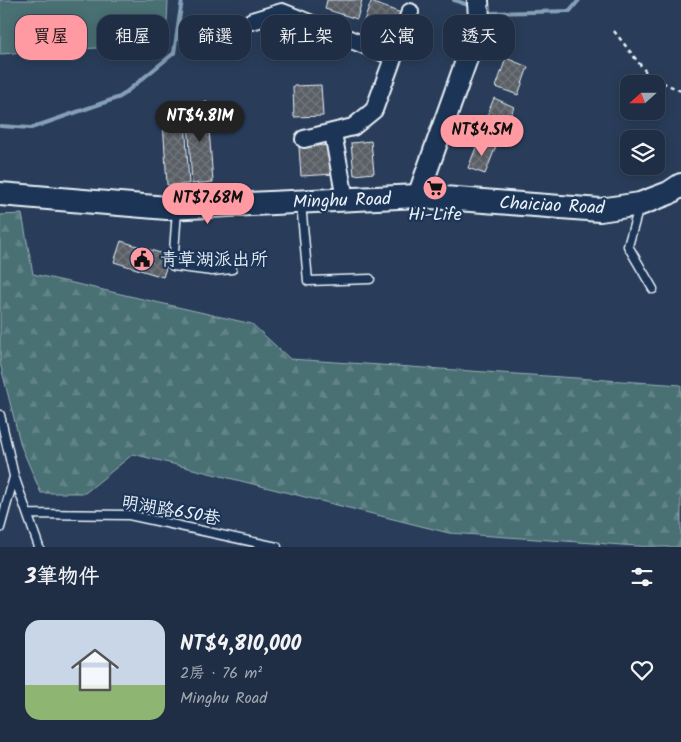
<!DOCTYPE html>
<html lang="zh-TW">
<meta charset="utf-8">
<style>
:root{--surface:#1f2e44;--page:#2c3a4f;--text:#f1f3f6;--muted:#a1a8b2;--line:#3c4a5d;--accent:#ff9aa2}
body{margin:0;font-family:Kalam,"LXGW WenKai TC",sans-serif;background:var(--page);color:var(--text);height:100vh;display:flex;flex-direction:column;font-size:19px;white-space:nowrap}
*{box-sizing:border-box;margin:0}
p{font-size:16px;color:var(--muted)}
.icon{flex:none;width:28px;height:28px;fill:none;stroke:currentColor;stroke-width:2;stroke-linecap:round;stroke-linejoin:round}
.map{position:relative;height:547px;overflow:hidden}
.sheet{display:flex;flex-direction:column;background:var(--surface);flex:1}
.sheet>*{flex:none}
.banner{position:absolute;left:15px;top:15px;width:651px;height:45px;display:flex;gap:10px}
.needle{width:32px;rotate:249deg}
.controls{position:absolute;left:620px;top:75px;display:grid;gap:10px}
.controls a{display:grid;place-items:center;width:45px;height:45px;border-radius:10px;background:var(--surface);box-shadow:0 2px 12px #0003,0 0 0 1px var(--line);font-size:25px}
.price{position:absolute;translate:-50% -42px;padding:0 11px;border-radius:18px;background:var(--accent);color:#111;font-size:16px;line-height:32px;filter:drop-shadow(0 1px 2px #0008)}
.price::after{content:'';position:absolute;left:50%;top:30px;width:15px;height:11px;margin-left:-8px;background:inherit;clip-path:polygon(0 0,100% 0,50% 100%)}
.price.selected{background:#222;color:#fff}
ul{padding:0;list-style:none}
li{display:flex;align-items:center;gap:15px;height:125px;padding:0 25px}
li+li{border-top:1px solid var(--line)}
li span{display:grid;place-items:center;flex:none;width:140px;height:100px;border-radius:15px;color:#555}
li>.icon{margin-inline-start:auto}
span .icon{width:60px;height:60px;fill:#fffc;stroke-width:1}
li b{font-size:21px}
h2{display:flex;justify-content:space-between;align-items:center;height:60px;padding:0 25px;font-size:21px}
.chip{padding:0 18px;border-radius:15px;background:var(--surface);box-shadow:0 2px 12px #0003,0 0 0 1px var(--line);font-size:18px;line-height:45px}
.chip.selected{background:var(--accent);color:#111}
.map>svg:first-child{display:block}
</style>
<div class="map">
<svg width="681" height="547" viewBox="0 0 681 547">
<defs>
<pattern id="forest-firs" width="22" height="20" patternUnits="userSpaceOnUse" patternTransform="scale(1.25)"><rect width="22" height="20" fill="#486f73"/><path d="M5 1l3.5 6h-7zM16 11l3.5 6h-7z" fill="#628488"/></pattern>
<pattern id="building-cross-hatch" width="8" height="8" patternUnits="userSpaceOnUse" patternTransform="scale(1.25)"><rect width="8" height="8" fill="#5a5e65"/><path d="M0 0l8 8M0 8l8-8" fill="none" stroke="#72767c"/></pattern>
</defs>
<rect width="100%" height="100%" fill="#293d5a"/>
<filter id="ink" filterUnits="userSpaceOnUse"><feTurbulence type="fractalNoise" baseFrequency=".02" numOctaves="2"/><feDisplacementMap in="SourceGraphic" scale="10" xChannelSelector="R" yChannelSelector="G"/><feConvolveMatrix kernelMatrix="1 2 1 2 8 2 1 2 1" color-interpolation-filters="sRGB"/></filter>
<g filter="url(#ink)">
<path fill="url(#forest-firs)" stroke="#98b0b6" d="M22,214L33,274L252,324L290,359L681,385V547H651L449,533L133,454L85,493H41L21,446L0,363V215Z"/>
<path fill="#486f73" stroke="#98b0b6" d="M0,0H168L166,45L76,49L0,54Z"/>
<g fill="none" stroke-linecap="round" stroke-linejoin="round">
<path stroke="#86a0b7" stroke-width="4" d="M454,0L471,6
M485,11L488,13L570,11L579,0
M0,126L31,128L120,97L174,53L182,0"/>
</g>
<path fill="url(#building-cross-hatch)" stroke="#e8f1f8" d="M327,0H362L357,19L325,9Z
M371,2L401,13L392,37L362,26Z
M506,58L528,67L518,95L496,87Z
M321,85L323,116L294,117L293,86Z
M494,98L514,107L503,136L482,128Z
M207,102L213,182L192,184L187,103Z
M185,120L189,184L167,185L163,121Z
M479,140L496,146L485,174L468,168Z
M371,141L374,173L354,175L351,143Z
M333,145L335,174L301,176L299,147Z
M121,241L170,256L163,277L114,262Z"/>
<g fill="none" stroke-linecap="round" stroke-linejoin="round">
<defs>
<path id="service" d="M301,203L308,281L370,279
M639,207L628,246L653,289
M177,210L173,266L212,271L232,269
M0,415L14,476L39,547
M29,514L129,515L277,547
M0,528L14,477"/>
<path id="minor" d="M252,21L282,12L394,57
M333,133L345,199
M304,139L353,127L374,110L410,12"/>
<path id="tertiary" d="M418,196L475,36L479,20L478,0"/>
<path id="secondary" d="M0,194L167,208L418,196L600,210L640,204L669,193L681,185"/>
</defs>
<use href="#service" stroke="#e8f1f8" stroke-width="11"/>
<use href="#minor" stroke="#e8f1f8" stroke-width="20"/>
<use href="#tertiary" stroke="#e8f1f8" stroke-width="24"/>
<use href="#secondary" stroke="#e8f1f8" stroke-width="26"/>
<path stroke="#e8f1f8" stroke-width="2.5" stroke-dasharray="4 4" stroke-linecap="butt" d="M614,31L649,76L681,91"/>
<use href="#service" stroke="#1d3557" stroke-width="8"/>
<use href="#minor" stroke="#1d3557" stroke-width="16"/>
<use href="#tertiary" stroke="#1d3557" stroke-width="20"/>
<use href="#secondary" stroke="#1d3557" stroke-width="22"/>
</g>
</g>
<defs>
<symbol id="supermarket-disc" viewBox="-11 -11 22 22"><circle r="9.5" fill="#ff9aa2" stroke="#1d3557"/><path d="M-6-5.5h2.5l.6 2H6L4.5 2H-2.5L-4.4-4H-6ZM-1.5 3.2a1.3 1.3 0 1 0 .1 0ZM3 3.2a1.3 1.3 0 1 0 .1 0Z" fill="#111"/></symbol>
<symbol id="civic-disc" viewBox="-11 -11 22 22"><circle r="9.5" fill="#ff9aa2" stroke="#1d3557"/><path d="M-.6-6.5H3V-4.5H.6V-3L4-1V1h2V6H-6V1h2V-1L-.6-3ZM-1.2 2.5V6h2.4V2.5Z" fill="#111"/></symbol>
</defs>
<g fill-rule="evenodd">
<use href="#supermarket-disc" x="421" y="174" width="28" height="28"/>
<use href="#civic-disc" x="128" y="245" width="28" height="28"/>
</g>
<g text-anchor="middle" stroke-width="4.5" stroke-linejoin="round" paint-order="stroke">
<g font-size="18" fill="#e8f1f8" stroke="#1d3557">
<text transform="translate(342 200) rotate(-2)" y="6">Minghu Road</text>
<text transform="translate(552 205) rotate(3)" y="6">Chaiciao Road</text>
<text transform="translate(171 510) rotate(10)" y="6">明湖路650巷</text>
</g>
<g font-size="18" fill="#e8f1f8" stroke="#1d3557">
<text x="435" y="220">Hi-Life</text>
<text x="160" y="265" text-anchor="start">青草湖派出所</text>
</g>
</g>
</svg>
<div class="controls">
<a><svg class="needle" viewBox="-14 -14 28 28"><path d="M0-13l5 13h-10z" fill="#e53935"/><path d="M0 13l5-13h-10z" fill="#a1a8b2"/></svg></a>
<a><svg class="icon" aria-label="layers" viewBox="0 0 24 24"><path d="M12 4l9 5-9 5-9-5zM3 14l9 5 9-5"/></svg></a>
</div>
<b class="price selected" style="left:200px;top:143px">NT$4.81M</b>
<b class="price" style="left:482px;top:157px">NT$4.5M</b>
<b class="price" style="left:208px;top:225px">NT$7.68M</b>
<div class="banner">
<a class="chip selected">買屋</a>
<a class="chip">租屋</a>
<a class="chip">篩選</a>
<a class="chip">新上架</a>
<a class="chip">公寓</a>
<a class="chip">透天</a>
</div>
</div>
<section class="sheet">
<h2>3筆物件<svg class="icon" aria-label="filters" viewBox="0 0 24 24"><path d="M4 7h16M4 17h16"/><circle cx="9" cy="7" r="2"/><circle cx="15" cy="17" r="2"/></svg></h2>
<ul>
<li><span style="background:linear-gradient(#c9d6e8 65%,#8fb573 0)"><svg class="icon" aria-label="home" viewBox="0 0 24 24"><path d="M3 11l9-7 9 7M6 9v11h12V9"/></svg></span><div><b>NT$4,810,000</b><p>2房 · 76 m²</p><p>Minghu Road</p></div><svg class="icon" aria-label="heart" viewBox="0 0 24 24"><path d="M12 20l-8-8c-3-5 5-10 8-4 3-6 11-1 8 4z"/></svg></li>
</ul>
</section>
